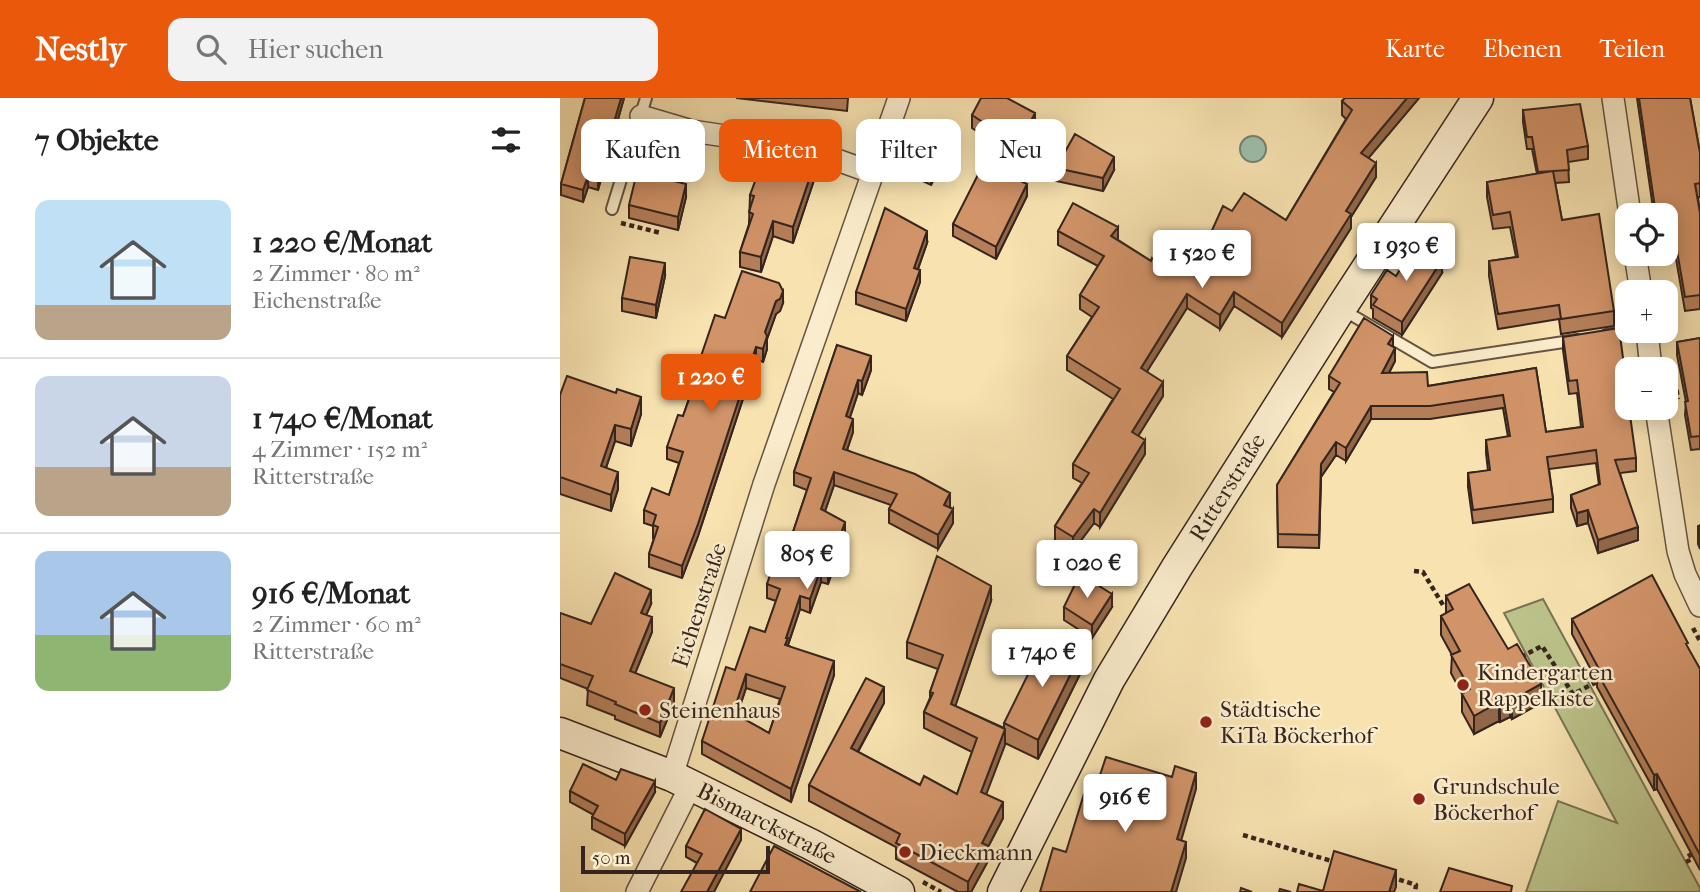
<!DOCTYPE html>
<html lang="de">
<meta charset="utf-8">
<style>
:root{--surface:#fff;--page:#f2f2f2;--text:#222;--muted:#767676;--line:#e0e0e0;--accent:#ea580c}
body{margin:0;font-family:"IM FELL French Canon",serif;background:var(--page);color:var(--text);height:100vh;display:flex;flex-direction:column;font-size:26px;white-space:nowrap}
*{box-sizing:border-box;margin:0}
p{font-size:23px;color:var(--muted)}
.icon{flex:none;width:38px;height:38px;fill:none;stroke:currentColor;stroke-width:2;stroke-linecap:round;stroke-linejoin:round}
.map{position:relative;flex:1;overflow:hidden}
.sheet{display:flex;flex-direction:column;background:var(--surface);width:560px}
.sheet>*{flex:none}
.top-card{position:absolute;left:21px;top:21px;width:665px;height:63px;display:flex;gap:14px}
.buttons{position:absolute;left:1055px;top:105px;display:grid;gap:14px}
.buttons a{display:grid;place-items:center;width:63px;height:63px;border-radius:14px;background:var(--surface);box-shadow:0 4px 18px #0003;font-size:35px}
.scale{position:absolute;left:21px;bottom:18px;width:189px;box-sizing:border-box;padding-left:7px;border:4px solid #36251e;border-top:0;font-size:19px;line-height:24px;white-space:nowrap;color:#36251e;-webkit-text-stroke:5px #faeccc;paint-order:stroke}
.price{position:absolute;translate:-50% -60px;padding:0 16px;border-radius:7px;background:#fff;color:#222;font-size:23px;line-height:46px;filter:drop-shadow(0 2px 4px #0008)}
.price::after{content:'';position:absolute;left:50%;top:42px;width:21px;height:16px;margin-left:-10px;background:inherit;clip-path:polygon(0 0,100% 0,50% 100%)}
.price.selected{background:var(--accent);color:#fff}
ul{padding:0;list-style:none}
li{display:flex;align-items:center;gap:21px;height:175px;padding:0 35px}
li+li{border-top:2px solid var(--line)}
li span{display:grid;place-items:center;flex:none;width:196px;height:140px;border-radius:14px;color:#555}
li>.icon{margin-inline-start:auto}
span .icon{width:84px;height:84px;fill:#fffc;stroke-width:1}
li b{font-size:30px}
h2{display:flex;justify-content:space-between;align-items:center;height:84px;padding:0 35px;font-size:30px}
.tag{padding:0 24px;border-radius:14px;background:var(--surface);box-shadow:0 4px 18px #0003;font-size:24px;line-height:63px}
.tag.selected{background:var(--accent);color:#fff}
header{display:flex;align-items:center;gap:42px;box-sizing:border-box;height:98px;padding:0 35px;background:var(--accent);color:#fff}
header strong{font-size:33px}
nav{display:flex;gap:38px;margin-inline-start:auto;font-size:24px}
.search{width:490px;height:63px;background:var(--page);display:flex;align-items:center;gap:18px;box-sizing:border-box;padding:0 24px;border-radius:14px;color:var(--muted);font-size:26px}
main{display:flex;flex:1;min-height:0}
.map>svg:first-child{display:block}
</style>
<header>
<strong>Nestly</strong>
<div class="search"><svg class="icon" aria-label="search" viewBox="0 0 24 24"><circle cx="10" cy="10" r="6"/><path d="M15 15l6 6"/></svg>Hier suchen</div>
<nav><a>Karte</a><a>Ebenen</a><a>Teilen</a></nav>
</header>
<main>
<section class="sheet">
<h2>7 Objekte<svg class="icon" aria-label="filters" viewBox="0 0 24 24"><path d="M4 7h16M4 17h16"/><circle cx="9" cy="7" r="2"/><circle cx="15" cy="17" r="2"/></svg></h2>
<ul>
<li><span style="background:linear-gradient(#bfe0f5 75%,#b9a48a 0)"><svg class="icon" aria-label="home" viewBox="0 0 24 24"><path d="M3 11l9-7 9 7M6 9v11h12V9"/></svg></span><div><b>1 220 €/Monat</b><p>2 Zimmer · 80 m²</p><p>Eichenstraße</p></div></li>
<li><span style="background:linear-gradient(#c9d6e8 65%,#b9a48a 0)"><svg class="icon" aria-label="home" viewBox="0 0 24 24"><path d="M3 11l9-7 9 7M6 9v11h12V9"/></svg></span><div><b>1 740 €/Monat</b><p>4 Zimmer · 152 m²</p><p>Ritterstraße</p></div></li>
<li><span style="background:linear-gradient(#a9c7e8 60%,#8fb573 0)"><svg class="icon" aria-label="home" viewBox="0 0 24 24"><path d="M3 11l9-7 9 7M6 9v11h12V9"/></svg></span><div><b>916 €/Monat</b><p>2 Zimmer · 60 m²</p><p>Ritterstraße</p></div></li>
</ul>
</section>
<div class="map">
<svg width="1140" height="794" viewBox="0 0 1140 794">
<rect width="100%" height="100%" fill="#f7e2b0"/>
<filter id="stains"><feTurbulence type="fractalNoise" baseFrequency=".00286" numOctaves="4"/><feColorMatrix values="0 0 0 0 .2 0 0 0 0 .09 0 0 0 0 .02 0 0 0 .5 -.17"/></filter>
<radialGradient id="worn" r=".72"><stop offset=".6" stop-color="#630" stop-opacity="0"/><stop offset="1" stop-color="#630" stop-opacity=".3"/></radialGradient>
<path fill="#bcc38b" stroke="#797454" stroke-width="2" d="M983,501L1140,790V794H966L998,703L1057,725L944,515Z"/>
<path fill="#9dbeab" stroke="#748173" stroke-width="2" d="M680 51a13 13 0 1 1 26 0a13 13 0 1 1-26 0Z"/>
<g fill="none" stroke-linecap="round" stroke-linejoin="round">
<defs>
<path id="lane" d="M52,111L86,0
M783,212L872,264L1017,242
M1046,237L1071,233"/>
<path id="street" d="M1053,0L1070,117
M81,18L132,33L244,50L313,75
M1075,156L1081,194
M1087,233L1091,271
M1096,310L1118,453L1125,476L1140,508
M112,678L204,386L339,0
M77,794L131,687"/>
<path id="secondary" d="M0,635L112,678L252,747L339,794
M443,794L549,582L617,469L781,210L918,0"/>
</defs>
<use href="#lane" stroke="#665442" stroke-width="14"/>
<use href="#street" stroke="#665442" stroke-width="24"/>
<use href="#secondary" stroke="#36251e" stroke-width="33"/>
<path stroke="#36251e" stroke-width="4.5" stroke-dasharray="5 3.5" stroke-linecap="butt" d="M61,125L101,135
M1114,275L1118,301
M854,473L863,474L883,507L890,503
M1133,530L1140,543
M961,559L982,548L1013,596L1039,583L1037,580
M683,737L775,764
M1126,764L1132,761L1127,752
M831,779L856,787L855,794
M363,784L381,794"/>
<use href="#lane" stroke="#faeccc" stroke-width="10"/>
<use href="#street" stroke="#faeccc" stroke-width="21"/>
<use href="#secondary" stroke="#faeccc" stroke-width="30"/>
</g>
<path fill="#b47e59" stroke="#36251e" stroke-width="2" fill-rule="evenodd" d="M25,0H64L38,92L28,89L23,104L1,97V86Z
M176,0H288L287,13Z
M785,0H859L808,60L816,79L791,119V130L722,239L674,208L660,231L627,210L587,273L603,298L578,338L585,356L540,429L534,425L513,453L495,442V428L522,385L513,380V366L553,301L507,272V258L532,219L520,211V197L538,168L498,147V133L558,142L591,163L619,176L632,174L649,148V139L672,113L726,122L786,21L782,17V3Z
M1077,0H1130L1140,55V99H1138L1140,115V211L1125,213L1115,155L1100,157V156H1106V117H1094Z
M963,12L1028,48V61L1008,64L1009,84L995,85L1002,122L1054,213V228L1001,236L999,221L938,231L929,178V163L956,159L950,129L933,131L927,99V84L977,76L972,51H967L963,24Z
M412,17L475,28L451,74L449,73L451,78L467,98L436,161L393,138V126L428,63V56L434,45L412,30Z
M237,60L254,82L233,145L213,138L201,174L180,169V154L189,126L190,97L205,68Z
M381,66L371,87L350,77V71Z
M496,70L554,72L543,93L496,83Z
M126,99L118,132L69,120V107Z
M367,145L358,171L360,184L346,223L296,206V194Z
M882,175L842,237L813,220V211L811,210V197L836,178Z
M105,178L96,220L62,213V200Z
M223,205L220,213L216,216L207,241V251L203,264L196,261L138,438L122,480L89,469V456L94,440H93V428L84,425V412L109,397L119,365L107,361V349L123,318L140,269V261L165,220Z
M1003,239L1076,360V373L1060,375L1078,442L1038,455L1028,425L1017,428L1011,410V397L1039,387L1036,365L989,371L993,401V414L913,425L908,389V375L928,373L926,355V342L948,339L943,310L870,321H811L786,363L776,357L761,379L759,450L718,449L717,387L774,294L769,291V278L833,249L835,263L829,275L868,288L976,270L986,334L1021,329L1017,295L1009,296L1003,252Z
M1140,240V351L1131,352L1125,317L1126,304L1117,257V244Z
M277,247L311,272L302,297L298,295L290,319L293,334L287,352L390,408L393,425L378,451L329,425V411L331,407L274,387L265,413L285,438L268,486L261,484L250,515L240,511L228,547L274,577L231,704L142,656V643L175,572L205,534L216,503L207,500V486L228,449L247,392L234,387V374ZM186,590L220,601L209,635L177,617Z
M0,297L81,316L71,348L55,343L46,370L58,391L51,413L0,396Z
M1140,427V451L1138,446V428Z
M886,498L948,551L981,605L952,621L950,619L940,624L939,623L914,636L902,614V596L891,575L892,557L881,537V518L886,516Z
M431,503L395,608L444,630V625L520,576L478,661L445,645L426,696L443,720L428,749V763L411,794H398L336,761V749L249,703V687L324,605L298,654L360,687L397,696L412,654L364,630V614L370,600V594L378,571L347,560V544Z
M91,506L86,517L92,534L75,575L114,605L100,639L55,621V618L27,607L28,591L0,580V515L31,526Z
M504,509H552L532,540L504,522Z
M1012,521L1128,551L1140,571V772L1097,691L1094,692L1037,589V583L1012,536Z
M56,682L95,694L65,748L32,731V719L34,717L10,704V693Z
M181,742L137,765L126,759V748Z"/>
<path fill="#926749" stroke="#36251e" stroke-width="2" d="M61,0H64L38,92V80Z
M847,0H859L801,69V55Z
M475,15V28L451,74V61Z
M554,59V72L543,93V80Z
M381,60V66L371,87V81Z
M816,65V79L791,119V130L722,239V225L786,113Z
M254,67V82L233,145V129Z
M28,78V89L23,104V92Z
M126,86V99L118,132V119Z
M467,86V98L436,161V149Z
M213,123V138L201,174V159Z
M558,129V143L551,138Z
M367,133V145L354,182V170Z
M882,162V175L842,237V224Z
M105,165V178L96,220V207Z
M360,172V184L346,223V211Z
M223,193V205L220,213L216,216L207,241V251L203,264V251L205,234L216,203Z
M674,194V208L660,231V217Z
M627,196V210L581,283V270Z
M833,238V251L828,246Z
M196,249V261L138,438L122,480V468Z
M835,250V263L822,288V275Z
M311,258V272L302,297V283Z
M298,282V295L286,331V318Z
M603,284V298L572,348V334Z
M81,299V316L71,348V331Z
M811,308V321L786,363V350Z
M293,321V334L283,364V351Z
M55,327V343L41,384V368Z
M585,342V356L540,429V415Z
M776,344V357L761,379L759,450L761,366Z
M58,374V391L51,413V397Z
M274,374V387L261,425V411Z
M390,395V408L384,420V407Z
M393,411V425L378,451V437Z
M534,411V425L513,453V439Z
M1028,412V425L1017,428V415Z
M285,424V438L268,486V473Z
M1078,429V442L1038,455V442Z
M261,470V484L250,515V501Z
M431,488V503L391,621V606Z
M91,492V506L81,529V515Z
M552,496V509L532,540V527Z
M240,498V511L228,547V554L225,561L226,540Z
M92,519V534L70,588V573Z
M520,557V576L478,661V642Z
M274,563V577L231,704V691Z
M186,576V590L173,629V615Z
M981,586V605L952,621V602Z
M324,589V605L291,666V650Z
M114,590V605L100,639V625Z
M950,600V619L940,624V606Z
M939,604V623L914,636V618Z
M445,631V647L421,710V694Z
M636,675V691L617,757V741Z
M1097,676V691L1094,692V677Z
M95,683V694L65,748V736Z
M443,704V720L428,749V763L411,794H408V784L422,745Z
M181,731V742L154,794H147Z
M626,744V760L616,794H611Z
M836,772V789L834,794H829Z"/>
<path fill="#d19368" stroke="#36251e" stroke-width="2" fill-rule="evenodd" d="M25,0H61L38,80L28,78L23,92L1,86Z
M421,0H447L475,15L451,61L428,56L439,35L412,17Z
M785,0H847L801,55L816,65L786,113L791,116L722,225L674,194L660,217L627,196L581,270L603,284L572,334L585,342L540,415L534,411L513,439L495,428L529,375L513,366L560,291L507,258L539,209L520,197L544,158L498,133L513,105L558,129L551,138L591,163L592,160L619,176L624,168L632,174L653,142L649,139L663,108L672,113L684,95L726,122L792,12L782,3Z
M1079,0H1130L1140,55V85L1135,86L1140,115V197L1125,199L1115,141L1106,142V117H1096Z
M1020,6L1028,48L1007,52L1009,72L978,74L972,39H967L963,12Z
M515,36L554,59L543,80L496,70Z
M216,44L237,49L233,59L254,67L233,129L213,123L201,159L180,154L193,116L189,114L194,98L190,97L201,67L205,68L210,51L213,52Z
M360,50L381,60L371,81L350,71Z
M426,61L451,75L450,78L467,86L436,149L393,126Z
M993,73L1002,122L1039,116L1054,213L1001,221L999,207L938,216L929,163L958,159L950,114L933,117L927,84Z
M77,74L126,86L118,119L69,107Z
M325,110L367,133L354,170L360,172L346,211L296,194Z
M856,145L882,162L842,224L813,207L817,201L811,197L827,172L836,178Z
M70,159L105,165L96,207L62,200Z
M182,173L219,185L223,193L220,201L216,203L205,234L207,238L203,251L196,249L138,426L122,468L89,456L98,429L93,427L96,417L84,412L92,390L109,397L123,354L107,349L118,317L123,318L143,262L140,261L155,217L165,220Z
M804,220L833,238L828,246L835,250L822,275L867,274L868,288L976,270L986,334L1023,329L1017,282L1009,283L1003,239L1059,230L1068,297V310H1069L1076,360L1055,362L1078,429L1038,442L1028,412L1017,415L1011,397L1040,386L1036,352L987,359L993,401L913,412L908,375L930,372L926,342L950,338L943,297L870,308H811L786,350L776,344L761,366L759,437L718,436L717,387L780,285L769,278Z
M1140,240V338L1131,339L1125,304L1128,303L1117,244Z
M277,247L311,258L302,283L298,282L286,318L293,321L283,351L355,376L390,395L384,407L393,411L378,437L329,411L337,396L274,374L261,411L285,424L268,473L261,470L250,501L240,498L226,540H228L225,547L274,563L231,691L142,643L166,569L175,572L190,529L205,534L220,491L207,486L216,460L221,461L225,449H228L251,380L234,374ZM186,576L225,589L209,635L173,615Z
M7,278L56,295L57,291L81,299L71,331L55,327L41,368L58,374L51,397L0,379V297Z
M377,458L431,488L391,606L445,631L421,694L443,704L422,745L428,748L408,784L336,745L340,736L249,687L306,580L324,589L291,650L360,687L364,678L397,696L417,640L364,614L373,595L370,594L383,557L347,544Z
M55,475L91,492L81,515L92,519L70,573L114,590L100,625L55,606L56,604L27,592L33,578L0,566V515L31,526Z
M520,476L552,496L532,527L504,509Z
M1092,477L1128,545L1126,546L1140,571V757L1097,676L1094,677L1037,574L1040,573L1012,521Z
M909,486L948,551L957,546L981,586L952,602L950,600L940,606L939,604L914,618L902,596L910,591L891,557L900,553L881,518L893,511L886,498Z
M486,540L520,557L478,642L444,625Z
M546,659L612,679L615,668L636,675L617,741L626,744L611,794H480L493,750L506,754L524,696L533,698Z
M23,666L56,682L61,671L95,683L65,736L32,719L38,708L10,693Z
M145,711L181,731L147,794H121L142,756L126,748Z
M214,748L301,794H190Z
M774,753L836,772L829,794H737L739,786L763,793Z
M889,770L952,788L951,794H880Z
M681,790L692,794H680Z
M720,791L731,794H719Z"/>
<g fill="#8f2418" stroke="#faeccc" stroke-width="2.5">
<circle cx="903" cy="587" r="7"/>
<circle cx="85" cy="612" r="7"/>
<circle cx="646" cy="624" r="7"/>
<circle cx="859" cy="701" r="7"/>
<circle cx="345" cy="754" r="7"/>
</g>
<g text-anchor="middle" stroke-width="5" stroke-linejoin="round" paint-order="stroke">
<g font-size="23" fill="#36251e" stroke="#faeccc">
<text transform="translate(667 389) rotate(-58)" y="8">Ritterstraße</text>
<text transform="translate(139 507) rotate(-72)" y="8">Eichenstraße</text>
<text transform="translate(207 725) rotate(27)" y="8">Bismarckstraße</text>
</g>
<g font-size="23" fill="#36251e" stroke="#faeccc" text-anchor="start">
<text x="917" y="582">Kindergarten<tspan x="917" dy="26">Rappelkiste</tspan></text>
<text x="660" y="619">Städtische<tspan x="660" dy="26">KiTa Böckerhof</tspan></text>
<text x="99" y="620">Steinenhaus</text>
<text x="873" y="696">Grundschule<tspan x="873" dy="26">Böckerhof</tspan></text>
<text x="359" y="762">Dieckmann</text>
</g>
</g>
<rect width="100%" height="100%" filter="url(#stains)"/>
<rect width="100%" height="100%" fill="url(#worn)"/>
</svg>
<div class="buttons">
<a><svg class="icon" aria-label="locate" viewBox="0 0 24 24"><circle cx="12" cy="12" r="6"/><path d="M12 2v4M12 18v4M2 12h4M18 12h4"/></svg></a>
<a>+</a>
<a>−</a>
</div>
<div class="scale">50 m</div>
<b class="price" style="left:846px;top:185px">1 930 €</b>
<b class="price" style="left:642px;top:192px">1 520 €</b>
<b class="price selected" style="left:151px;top:316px">1 220 €</b>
<b class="price" style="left:247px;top:493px">805 €</b>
<b class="price" style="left:527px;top:502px">1 020 €</b>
<b class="price" style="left:482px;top:591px">1 740 €</b>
<b class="price" style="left:565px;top:736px">916 €</b>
<div class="top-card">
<a class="tag">Kaufen</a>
<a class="tag selected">Mieten</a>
<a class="tag">Filter</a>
<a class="tag">Neu</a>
</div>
</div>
</main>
